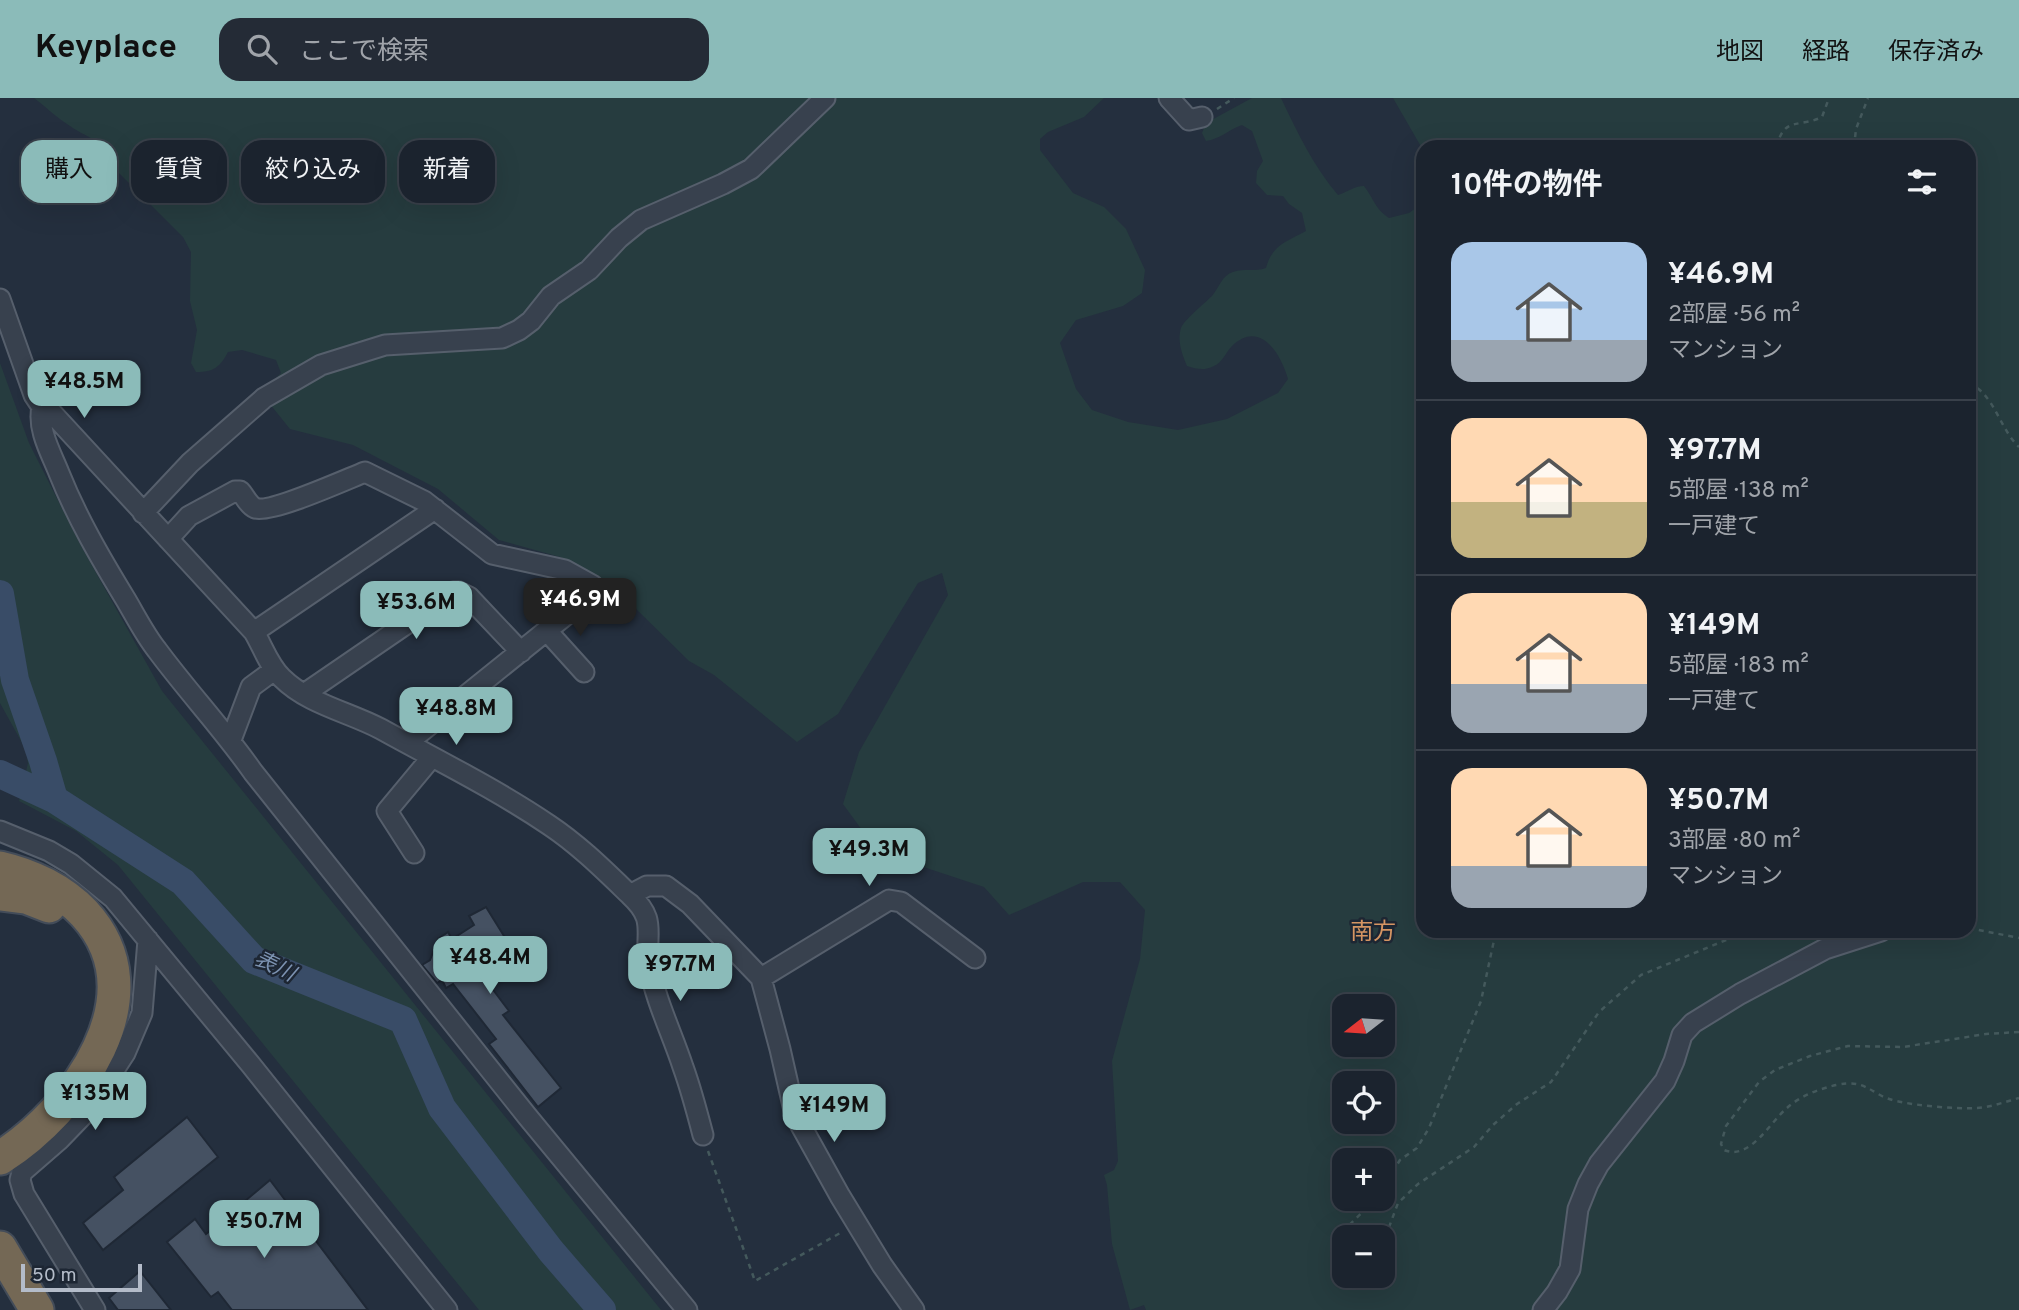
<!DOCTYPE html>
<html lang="ja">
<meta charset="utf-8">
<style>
:root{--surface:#1b232e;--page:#242b36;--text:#f1f3f6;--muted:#a0a4aa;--line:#39404a;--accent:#8bbbb9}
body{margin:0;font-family:Overpass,"Noto Sans JP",sans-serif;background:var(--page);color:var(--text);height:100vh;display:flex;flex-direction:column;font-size:26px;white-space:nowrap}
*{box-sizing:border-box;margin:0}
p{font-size:23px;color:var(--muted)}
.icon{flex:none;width:38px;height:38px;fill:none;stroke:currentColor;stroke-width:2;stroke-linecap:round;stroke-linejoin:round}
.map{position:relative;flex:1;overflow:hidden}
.panel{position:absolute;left:1416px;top:42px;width:560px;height:798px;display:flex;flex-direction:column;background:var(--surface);border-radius:21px;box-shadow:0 7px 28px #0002,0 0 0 2px var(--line)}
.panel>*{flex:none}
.banner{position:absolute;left:21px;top:42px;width:665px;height:63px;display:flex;gap:14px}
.needle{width:46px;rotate:253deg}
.controls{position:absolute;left:1332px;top:896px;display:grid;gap:14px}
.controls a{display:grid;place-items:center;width:63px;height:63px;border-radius:14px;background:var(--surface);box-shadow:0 7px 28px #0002,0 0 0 2px var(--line);font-size:35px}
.scale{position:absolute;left:21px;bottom:18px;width:121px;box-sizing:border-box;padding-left:7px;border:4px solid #b4bcc9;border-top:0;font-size:19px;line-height:24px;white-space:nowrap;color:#b4bcc9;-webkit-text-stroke:5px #1d2633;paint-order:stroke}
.price{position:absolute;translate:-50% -60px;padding:0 16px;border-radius:14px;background:var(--accent);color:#111;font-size:23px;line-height:46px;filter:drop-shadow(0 2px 4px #0008)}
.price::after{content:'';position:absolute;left:50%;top:42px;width:21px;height:16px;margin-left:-10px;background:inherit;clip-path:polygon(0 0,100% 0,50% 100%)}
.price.selected{background:#222;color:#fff}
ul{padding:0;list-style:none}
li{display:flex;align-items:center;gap:21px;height:175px;padding:0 35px}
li+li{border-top:2px solid var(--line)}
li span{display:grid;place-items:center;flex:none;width:196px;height:140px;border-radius:21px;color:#555}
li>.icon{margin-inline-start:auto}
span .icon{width:84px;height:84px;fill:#fffc;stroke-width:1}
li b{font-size:30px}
h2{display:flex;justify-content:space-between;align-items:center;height:84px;padding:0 35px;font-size:30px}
.tag{padding:0 24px;border-radius:21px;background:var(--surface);box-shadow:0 7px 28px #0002,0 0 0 2px var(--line);font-size:24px;line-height:63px}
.tag.selected{background:var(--accent);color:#111}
header{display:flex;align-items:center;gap:42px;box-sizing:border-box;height:98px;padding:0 35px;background:var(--accent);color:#111}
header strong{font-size:33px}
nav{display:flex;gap:38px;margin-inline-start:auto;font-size:24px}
.search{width:490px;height:63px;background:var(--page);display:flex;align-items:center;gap:18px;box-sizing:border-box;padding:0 24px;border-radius:21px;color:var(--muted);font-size:26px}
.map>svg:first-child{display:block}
</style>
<header>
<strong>Keyplace</strong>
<div class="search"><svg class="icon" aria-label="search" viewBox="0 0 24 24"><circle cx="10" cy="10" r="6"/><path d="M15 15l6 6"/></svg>ここで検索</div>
<nav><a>地図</a><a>経路</a><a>保存済み</a></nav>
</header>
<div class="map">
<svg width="2019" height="1212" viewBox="0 0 2019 1212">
<rect width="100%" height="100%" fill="#242f3e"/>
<path fill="#263c3f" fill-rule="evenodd" d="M34,0H1104L1084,19L1048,34L1040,41V52L1073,95L1104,109L1126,131L1145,172L1142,195L1123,208L1076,222L1060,245L1076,291L1092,312L1128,324L1178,332L1227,321L1278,295L1288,281C1281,256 1260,221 1232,248C1226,254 1222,265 1214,268C1204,273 1197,271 1187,268C1182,256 1177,243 1181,230C1184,222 1204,206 1212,198C1219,190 1222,177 1233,174C1244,170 1255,174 1266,170C1272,147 1286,144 1306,133L1302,115L1289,106L1283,98L1267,97L1256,85L1257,73L1263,63L1252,33L1242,27C1228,32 1220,41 1206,43L1202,35L1206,25L1252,0H1281C1297,34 1314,69 1338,97C1348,94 1354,88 1364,88C1374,101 1375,111 1389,120L1409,115L1423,105V833H1969V49H1423V52L1393,0H2019V1212H1146L1144,1207L1130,1212L1112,1146L1107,1087L1104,1077L1114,1072L1118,1063L1112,963L1140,861L1145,812L1120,784H1083L1009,817L984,789L878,754L843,706L859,654L948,497L942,475L918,485L838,616L797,644L714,577L689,563L627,502L588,474L560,459L499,442L438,391L353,347L290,331L261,295L281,275L276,262L242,252L228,254C220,269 214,274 196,274L191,265L197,232L190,203L191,154L183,139L105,61C93,35 90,42 70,28C57,20 46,9 34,0ZM1344,908H1382V947H1344ZM1344,985H1382V1024H1344ZM1344,1062H1382V1101H1344ZM1344,1139H1382V1178H1344Z
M0,265L29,345L80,446L162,593L661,1212H479L118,767L76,733L19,703L28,665L26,652L0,605Z"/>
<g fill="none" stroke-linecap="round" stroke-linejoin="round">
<path stroke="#394c67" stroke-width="28" d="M0,496L15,582L43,663L54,701
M0,676L54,701L183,784L254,862L403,922L442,1010L551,1153L602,1212"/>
</g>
<path fill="#455162" stroke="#1f2835" stroke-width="2" d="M486,809L517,859L485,881L509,913L503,917L561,990L538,1009L489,946L496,941L453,886L446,890L442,882L437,885L422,867L430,862L438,841L448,834L452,841L474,827L469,818Z
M187,1019L218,1059L103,1152L83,1125L123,1092L114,1079Z
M270,1082L368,1212H232L218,1194L211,1199L167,1144L195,1121L206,1136Z
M140,1173L171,1212H118L109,1200Z"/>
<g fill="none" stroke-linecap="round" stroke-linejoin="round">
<defs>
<path id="street" d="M1169,0L1189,22L1202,19
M0,201L34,297L42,309L52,315L254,534C263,549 269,568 282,580C308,606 349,614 381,631C437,662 496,691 549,727C579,747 604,772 630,797L647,788H666L690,806L761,880L780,951L795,1017L840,1098L882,1167L914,1212
M42,309C37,331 51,355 59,375C77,420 101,461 126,502C136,519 145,537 157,552C188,594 223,631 253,674L527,1018L687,1212
M143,415L190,365L264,300L321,267L385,247L502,240L519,232L531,223L551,198L589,172L619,140L641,122L723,86L751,71L825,0
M168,441L189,418L235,393H240C245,398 248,407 255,410C270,416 347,381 365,374L424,403L492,456L565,472L592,487L597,492L407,645
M547,533L584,574
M254,534L435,411
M304,596L453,494H459L469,499L521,554
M231,642L251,589L274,572
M0,733L49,753L71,766L113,800L251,967L447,1212
M414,755L387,713L432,659
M630,797C658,823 644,834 649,866C655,902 672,935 683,969C691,991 697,1014 703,1037
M761,880L889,802L901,804L975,860
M95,1212L24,1096L20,1082L22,1074L60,1041L88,1012L125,955L142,915L148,842
M1543,1212L1557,1194L1570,1171L1578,1111L1588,1086L1599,1066L1665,983L1674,963L1682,937L1693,925L1740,896L1825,851L1881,833"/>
<path id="highway" d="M0,770C31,777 62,792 84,815C160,897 76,1012 0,1060
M0,796L26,799L49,808
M0,1150L37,1212"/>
</defs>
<use href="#street" stroke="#565f6c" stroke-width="23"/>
<use href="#highway" stroke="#434c59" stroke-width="37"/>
<path stroke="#44595c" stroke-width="2.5" stroke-dasharray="5 5" stroke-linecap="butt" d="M1217,11L1234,0
M1777,49C1783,18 1800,30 1822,19L1829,0
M1854,49L1856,31L1868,0
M1969,285C1995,297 1999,330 2019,349
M1969,830L2019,840
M2019,934L1986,936L1903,949L1848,948L1810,958L1775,972L1759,984L1726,1028L1721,1046L1724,1052C1750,1063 1770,1024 1787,1010C1800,998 1819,991 1836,987C1867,980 1870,997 1896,1003C1919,1008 1953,1011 1977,1010C1991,1009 2005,1004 2019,1000
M708,1053L755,1183L842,1134
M1382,1091L1400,1062L1417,1050L1429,1030L1481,903L1496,833
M1382,1148L1398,1105L1418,1086L1474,1049L1493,1027L1517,1006L1551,984L1599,914L1641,877L1748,833
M1344,1169L1337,1162L1336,1145L1344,1132L1376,1101"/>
<use href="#street" stroke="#38414e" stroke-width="19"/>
<use href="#highway" stroke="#746855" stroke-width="33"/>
</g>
<g text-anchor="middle" stroke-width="5" stroke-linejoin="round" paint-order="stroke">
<g font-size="21" font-style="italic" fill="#7c92b1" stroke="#1d2633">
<text transform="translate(275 868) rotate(26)" y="7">表川</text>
</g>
<g font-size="23" fill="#d59563" stroke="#1d2633">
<text x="1373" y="841">南方</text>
</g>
</g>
</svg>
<div class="controls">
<a><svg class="needle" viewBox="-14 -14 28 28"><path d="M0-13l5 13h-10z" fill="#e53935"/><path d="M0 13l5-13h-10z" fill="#a0a4aa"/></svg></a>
<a><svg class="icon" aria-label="locate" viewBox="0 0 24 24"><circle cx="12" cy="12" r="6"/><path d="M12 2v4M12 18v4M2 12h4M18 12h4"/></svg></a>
<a>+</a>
<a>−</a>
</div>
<div class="scale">50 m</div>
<b class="price" style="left:84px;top:322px">¥48.5M</b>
<b class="price selected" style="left:580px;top:540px">¥46.9M</b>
<b class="price" style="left:416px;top:543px">¥53.6M</b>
<b class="price" style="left:456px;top:649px">¥48.8M</b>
<b class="price" style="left:869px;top:790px">¥49.3M</b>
<b class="price" style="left:490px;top:898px">¥48.4M</b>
<b class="price" style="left:680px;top:905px">¥97.7M</b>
<b class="price" style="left:95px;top:1034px">¥135M</b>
<b class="price" style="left:834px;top:1046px">¥149M</b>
<b class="price" style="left:264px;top:1162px">¥50.7M</b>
<div class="banner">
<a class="tag selected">購入</a>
<a class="tag">賃貸</a>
<a class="tag">絞り込み</a>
<a class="tag">新着</a>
</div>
<section class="panel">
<h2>10件の物件<svg class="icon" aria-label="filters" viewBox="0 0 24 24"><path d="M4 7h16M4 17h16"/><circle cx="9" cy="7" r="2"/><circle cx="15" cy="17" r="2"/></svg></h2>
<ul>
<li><span style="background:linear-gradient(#a9c7e8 70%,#9aa5b1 0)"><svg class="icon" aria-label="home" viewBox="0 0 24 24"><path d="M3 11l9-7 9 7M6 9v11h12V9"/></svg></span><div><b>¥46.9M</b><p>2部屋 · 56 m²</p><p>マンション</p></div></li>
<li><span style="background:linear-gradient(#ffd9b3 60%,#c2b280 0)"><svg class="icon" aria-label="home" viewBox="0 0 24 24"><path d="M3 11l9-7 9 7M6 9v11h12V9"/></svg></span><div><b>¥97.7M</b><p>5部屋 · 138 m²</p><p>一戸建て</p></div></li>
<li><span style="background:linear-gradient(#ffd9b3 65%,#9aa5b1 0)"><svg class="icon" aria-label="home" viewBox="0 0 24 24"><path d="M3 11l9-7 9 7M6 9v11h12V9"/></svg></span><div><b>¥149M</b><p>5部屋 · 183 m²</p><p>一戸建て</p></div></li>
<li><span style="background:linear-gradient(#ffd9b3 70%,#9aa5b1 0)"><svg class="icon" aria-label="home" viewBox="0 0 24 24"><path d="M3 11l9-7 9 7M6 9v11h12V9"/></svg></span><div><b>¥50.7M</b><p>3部屋 · 80 m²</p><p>マンション</p></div></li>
</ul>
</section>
</div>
